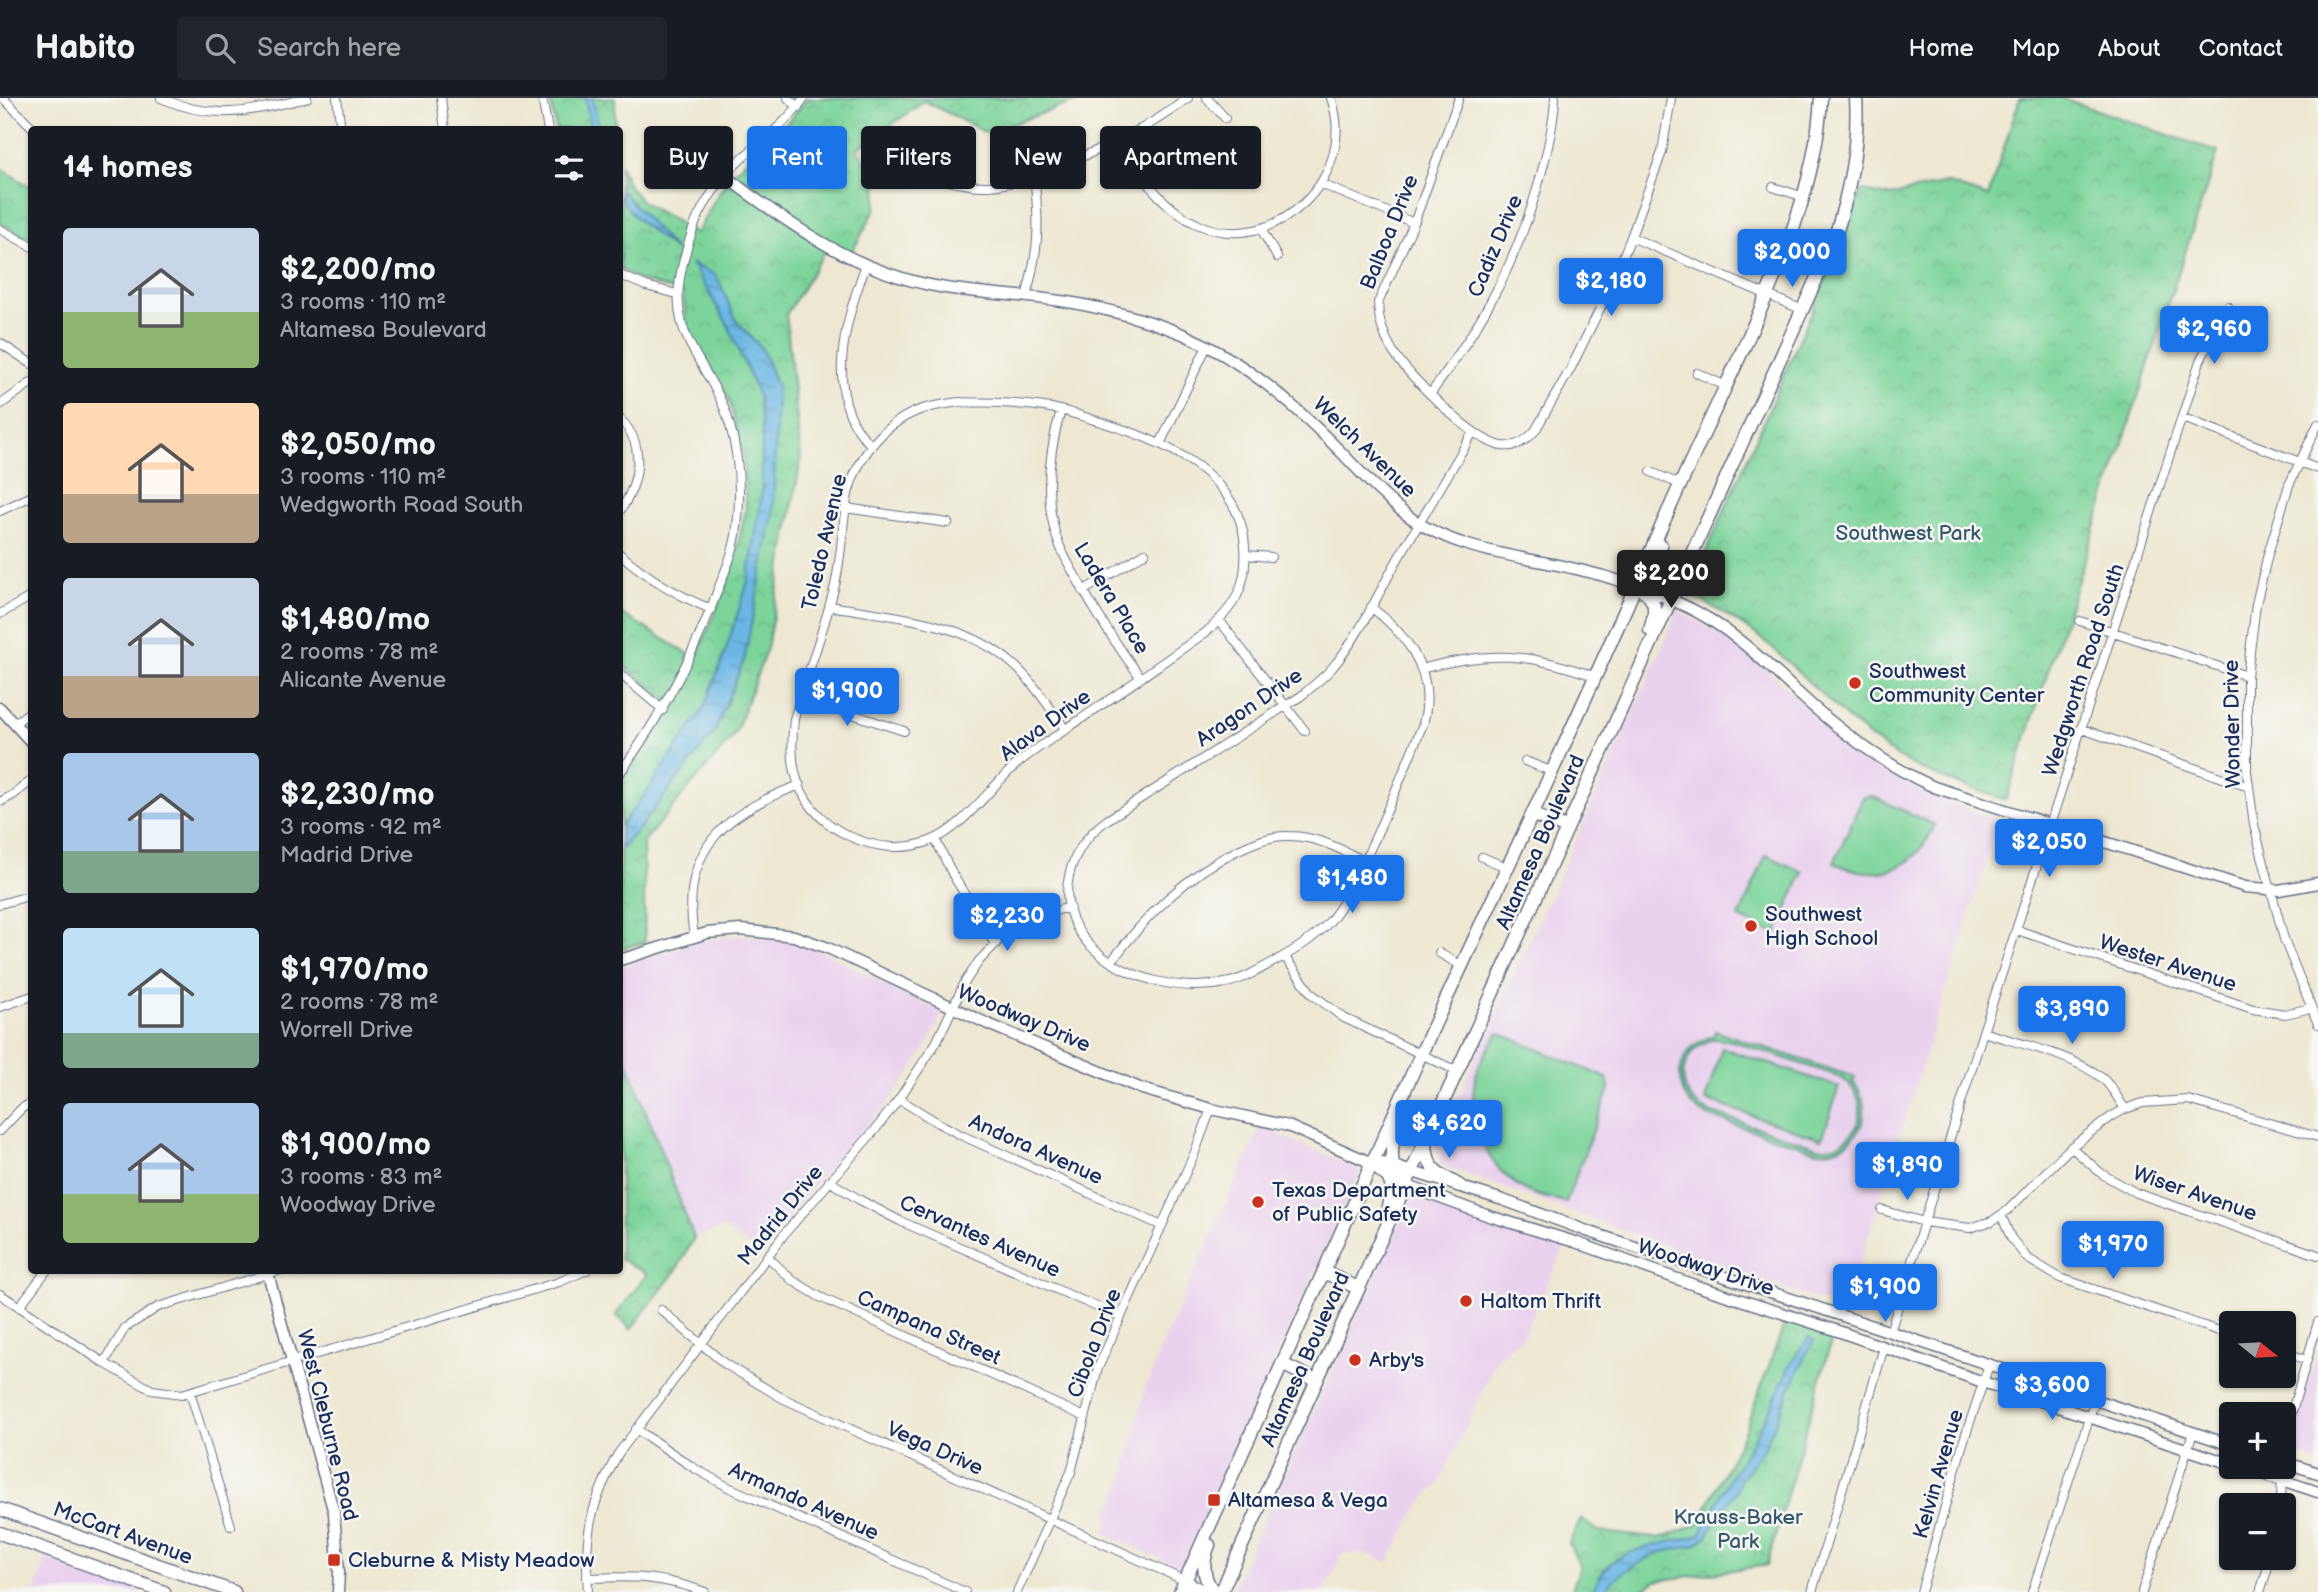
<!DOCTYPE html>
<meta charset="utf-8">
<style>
:root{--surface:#171b24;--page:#20242c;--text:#f1f3f6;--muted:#9ea1a6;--line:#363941;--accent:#1a73e8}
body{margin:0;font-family:"Balsamiq Sans",sans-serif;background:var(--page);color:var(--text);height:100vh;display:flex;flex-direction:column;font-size:26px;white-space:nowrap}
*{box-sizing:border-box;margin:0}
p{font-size:23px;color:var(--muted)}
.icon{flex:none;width:38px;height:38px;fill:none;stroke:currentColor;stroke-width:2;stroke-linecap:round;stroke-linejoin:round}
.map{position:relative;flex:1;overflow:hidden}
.drawer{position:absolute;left:28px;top:28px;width:595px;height:1148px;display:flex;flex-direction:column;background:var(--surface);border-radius:7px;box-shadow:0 2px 5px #0004}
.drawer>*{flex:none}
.banner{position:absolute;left:644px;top:28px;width:665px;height:63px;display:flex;gap:14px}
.needle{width:46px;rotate:108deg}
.fabs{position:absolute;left:2219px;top:1213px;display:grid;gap:14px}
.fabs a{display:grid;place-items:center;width:77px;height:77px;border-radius:7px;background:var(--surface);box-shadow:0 2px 5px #0004;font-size:35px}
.price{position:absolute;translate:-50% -60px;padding:0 16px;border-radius:7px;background:var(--accent);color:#fff;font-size:23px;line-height:46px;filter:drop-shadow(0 2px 4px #0008)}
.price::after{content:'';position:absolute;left:50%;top:42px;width:21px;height:16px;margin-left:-10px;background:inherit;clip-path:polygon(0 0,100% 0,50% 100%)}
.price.selected{background:#222;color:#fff}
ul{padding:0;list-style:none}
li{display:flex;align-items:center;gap:21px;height:175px;padding:0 35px}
li span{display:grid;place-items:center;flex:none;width:196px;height:140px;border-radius:7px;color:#555}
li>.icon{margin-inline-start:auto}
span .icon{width:84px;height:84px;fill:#fffc;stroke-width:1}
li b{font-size:30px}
h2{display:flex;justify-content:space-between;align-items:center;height:84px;padding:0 35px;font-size:30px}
.pill{padding:0 24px;border-radius:7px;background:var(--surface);box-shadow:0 2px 5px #0004;font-size:24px;line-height:63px}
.pill.selected{background:var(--accent);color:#fff}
header{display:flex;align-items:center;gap:42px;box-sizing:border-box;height:98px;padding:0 35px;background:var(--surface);border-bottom:2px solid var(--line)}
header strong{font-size:33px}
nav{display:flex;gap:38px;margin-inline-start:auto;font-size:24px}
.search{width:490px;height:63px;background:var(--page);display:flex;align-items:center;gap:18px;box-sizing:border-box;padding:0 24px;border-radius:7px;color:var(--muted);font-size:26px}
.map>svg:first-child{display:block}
</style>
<header>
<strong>Habito</strong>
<div class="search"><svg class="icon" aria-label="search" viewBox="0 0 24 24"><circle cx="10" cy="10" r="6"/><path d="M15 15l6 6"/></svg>Search here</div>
<nav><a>Home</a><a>Map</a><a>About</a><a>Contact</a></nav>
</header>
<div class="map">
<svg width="2318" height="1494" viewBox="0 0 2318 1494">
<defs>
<pattern id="park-crowns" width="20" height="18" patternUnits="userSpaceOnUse" patternTransform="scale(1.75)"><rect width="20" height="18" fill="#7cd49a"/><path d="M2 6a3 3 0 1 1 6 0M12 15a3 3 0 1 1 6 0" fill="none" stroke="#6bb687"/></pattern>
<pattern id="water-ripples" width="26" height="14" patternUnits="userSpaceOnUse" patternTransform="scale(1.75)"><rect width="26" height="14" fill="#6ab7e4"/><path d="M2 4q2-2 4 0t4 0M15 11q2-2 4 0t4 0" fill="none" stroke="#5695bc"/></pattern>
</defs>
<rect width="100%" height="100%" fill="#f6f6f2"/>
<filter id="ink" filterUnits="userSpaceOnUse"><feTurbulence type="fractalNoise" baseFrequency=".0143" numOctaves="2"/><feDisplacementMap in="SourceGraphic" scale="14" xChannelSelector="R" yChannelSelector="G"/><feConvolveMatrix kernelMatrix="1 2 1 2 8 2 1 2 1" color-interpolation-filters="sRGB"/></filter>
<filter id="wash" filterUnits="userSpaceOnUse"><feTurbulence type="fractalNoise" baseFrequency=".00686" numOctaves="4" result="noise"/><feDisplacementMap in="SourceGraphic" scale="28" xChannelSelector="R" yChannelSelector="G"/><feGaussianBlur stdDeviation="1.57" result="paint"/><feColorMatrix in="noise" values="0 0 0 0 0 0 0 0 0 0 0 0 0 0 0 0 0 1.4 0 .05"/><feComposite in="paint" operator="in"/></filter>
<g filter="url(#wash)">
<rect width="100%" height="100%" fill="#eee8d2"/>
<path fill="#e9d2ed" d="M1678,513L1710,530L1746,554L1847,645L1877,669L1911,688L1942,702L1999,723L1845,1212L1441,1067L1435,1049L1582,729Z
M732,838L767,839L796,844L824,854L899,894L943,914L928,946L905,982L883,1010L827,1071L759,1156L724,1129L695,1140L620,941V869L696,844Z
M1261,1029L1361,1072L1182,1467L1177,1468L1105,1436L1109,1425L1108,1415L1122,1387L1145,1291L1163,1245Z
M1412,1098L1566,1147L1523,1238L1498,1259L1439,1386L1420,1406L1388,1465L1364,1455L1342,1456L1324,1494H1231Z
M2318,1256V1364L2296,1357L2299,1314Z
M46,1460L143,1494H35Z"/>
<path fill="#7cd49a" stroke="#4c827c" stroke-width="2" fill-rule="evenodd" d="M1871,698L1935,727C1914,773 1880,785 1834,765L1863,699Z
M1766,757L1803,774L1776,836L1739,820Z
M1715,933L1855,979L1853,984C1879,1014 1856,1056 1817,1053L1708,1018C1668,1001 1672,948 1714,938ZM1715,941L1732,943L1835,977C1877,995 1863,1053 1818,1049L1709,1014C1672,998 1676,951 1715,941Z
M1499,935L1607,980L1609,991L1566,1104C1554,1101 1539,1099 1529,1094C1484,1071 1462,1016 1479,968C1483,957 1492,945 1499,935Z
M1722,950L1839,989L1822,1041L1705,1002Z"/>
<path fill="url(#park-crowns)" stroke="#4c827c" stroke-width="2" d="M550,0H615V31H556Z
M807,0H1086L986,35L925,3L857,51L877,81L876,110L847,163L825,153L786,217L801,361L767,550L735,636L643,744L645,844L620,851V681L673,607L620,565V515L696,560L733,471L746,410L743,356L729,301L687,229L683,195L639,182L620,171V67L629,88L642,104L697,135C709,112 720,90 738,70C761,46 789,27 807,0Z
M2020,0H2062L2218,54L2006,702C1964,688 1921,676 1884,650C1840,618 1805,578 1765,543C1741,524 1714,510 1688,495L1839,152L1861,93L1890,98L1946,85L1988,99Z
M0,70L31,89V142L0,125Z
M620,945L694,1140L677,1171L631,1231L616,1217L647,1176L620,1161Z
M1786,1222L1833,1237L1767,1467L1656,1483L1641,1494H1571L1580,1469L1569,1445L1581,1421L1600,1434L1655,1440L1668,1438L1698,1426L1743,1337Z"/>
<path fill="url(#water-ripples)" stroke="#4273a1" stroke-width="2" d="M585,0H592L600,31H591Z
M620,91L677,154C661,140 619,113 620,91Z
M692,166L716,177L737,224L762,251L777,288L773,417L744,562L715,633L640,729L620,752V728L646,695L704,610L724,558L748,483L762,395V332L758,298L729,229Z
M1809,1239L1814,1243L1805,1258L1764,1350L1740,1382L1736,1393L1705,1440L1696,1447L1658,1455L1627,1472L1612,1483L1605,1494H1592C1596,1486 1600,1477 1606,1470C1625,1448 1673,1445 1700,1437L1730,1379L1743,1360L1770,1311L1792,1263Z"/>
</g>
<g filter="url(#ink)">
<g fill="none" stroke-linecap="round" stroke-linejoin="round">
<defs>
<path id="minor" d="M3,0L35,32
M161,0C215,24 252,13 307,0
M337,0L341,32
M441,0L445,32
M542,0L548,32
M788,0L798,9
M1207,0L1225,20
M1459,0L1414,125L1378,205C1378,221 1384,238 1392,252C1407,277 1473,343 1502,348C1515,350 1526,343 1535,333L1571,270L1612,186L1631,139L1662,54L1671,0
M1118,45C1141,76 1162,111 1199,127C1276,159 1359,78 1331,0
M669,51C692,47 709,67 726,79
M930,78C949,83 968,89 988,88C1013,87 1037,77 1060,68C1109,48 1146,32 1188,0
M1321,86L1414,125
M1773,89L1804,99
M0,131L32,149
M1261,131L1277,159
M1631,139L1803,212
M866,167C845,222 822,301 871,347
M620,177L646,188L677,196
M1026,199C1039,151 1040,127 1034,78
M0,245L32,266
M1697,275L1726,288
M1431,295C1484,224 1521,157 1543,69C1549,46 1554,24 1555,0
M959,304C987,305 1016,304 1044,309C1060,311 1076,316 1091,321C1153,339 1240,371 1245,448C1248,489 1235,509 1205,535C1163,564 1121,594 1078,623C1058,637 1036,650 1017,666C990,689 964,730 930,743C878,763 807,731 795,674C791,656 792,638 794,621C807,576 824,532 835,487C841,461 842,434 846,407C852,367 878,329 917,313C930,308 945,306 959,304Z
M0,307L32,284
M1061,312C1050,350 1044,391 1054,430C1058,448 1067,464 1076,479C1095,514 1117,548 1141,580
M2183,320L2318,371
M620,321C647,347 639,386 620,413
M2318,326L2289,387L2268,456L2256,506L2247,578V673L2254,727L2284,841L2318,926
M1160,346L1207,248
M1651,374L1682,387
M846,410L948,425
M0,413L32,398
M620,456C648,480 676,497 711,511
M1246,457L1271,459
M1083,493L1145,455
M830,508C890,518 959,522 1008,562C1032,581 1048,608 1066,632
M1371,509C1409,538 1437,576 1423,626C1406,667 1390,708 1371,749C1360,774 1348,801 1330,823C1316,839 1294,853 1275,863C1259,872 1244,881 1226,885C1183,894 1129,882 1096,853C1051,815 1062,754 1107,722L1301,598C1312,589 1323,580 1332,570C1359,539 1379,494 1399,459C1424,417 1449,376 1473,334
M0,516L32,498
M1219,522L1305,633
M2080,523L2247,578
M1421,571C1490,552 1530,555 1596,579
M620,576L663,612
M800,599L904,633
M14,626L32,612
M2082,631L2249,689
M1525,663L1553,674
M620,675C660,619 693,560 717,494C725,473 735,452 737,429C741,395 739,357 729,324C721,295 702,271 689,244C671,209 679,173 691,137C699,110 720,81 740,62C763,41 786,26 804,0
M0,704L13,697L32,682
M935,741L953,777L995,846
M1482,759L1508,770
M0,806L32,797
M2017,832L2253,911L2285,916L2311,910
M694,838C679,752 725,714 800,687
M1439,855L1462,868
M1284,858L1312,896L1344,920L1457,973
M1111,864C1146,818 1185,778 1238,752C1254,745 1271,737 1289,738C1316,738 1341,751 1364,763
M0,909L32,898
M1983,934C2020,946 2071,956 2102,980C2112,988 2118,1001 2125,1011
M899,1001L938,1025L963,1038L1162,1128
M0,1033L21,1011L32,1004
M2071,1049L2102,1076L2136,1095L2318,1157
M829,1083L860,1102L900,1123L1120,1219
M1882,1112L1924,1124L1955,1128L1970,1130L1992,1123L2008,1112L2071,1049L2111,1019L2125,1011L2143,1005L2188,1002L2318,1039
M2001,1117L2011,1140L2027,1160L2060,1180L2231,1237
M767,1158L792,1182L820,1199L1085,1319
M0,1196L104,1265L152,1292L182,1296L559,1184L587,1172
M19,1209L47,1172
M661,1212L725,1266L782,1300L1210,1494
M1890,1234L1983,934L2200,263L2228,208
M2284,1254L2307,1262
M104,1265L125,1230L158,1209L281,1172
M190,1294L231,1428
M636,1331L694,1370L728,1389L965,1494
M2284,1353L2285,1337L2318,1224
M2281,1407L2282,1368
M587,1480C634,1478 660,1478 705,1494
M588,1494C584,1436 590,1407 618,1356L785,1135L875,1032L899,1001L936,945L965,884L979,863L1004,837L1015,829L1040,817L1070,809
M1017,1494L1071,1374L1098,1270L1195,1054L1211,1011
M1812,1494L1884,1249
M1921,1494L1963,1345L1989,1267
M2032,1494L2095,1302
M2142,1494L2193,1334
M2260,1494L2271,1460"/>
<path id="tertiary" d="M726,79C791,128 858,175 940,189C986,197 1033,197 1079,206C1114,213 1152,223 1185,237C1244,263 1290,303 1335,348C1360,373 1382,399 1411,420C1459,454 1521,458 1576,471C1612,479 1647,491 1681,506C1726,526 1762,561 1797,594C1838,632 1883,666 1934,689L2245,789L2279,792L2318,785
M0,610L32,645
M620,862L707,835L741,832L794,838L828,850L988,926L1142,991L1211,1011L1288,1028L1365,1062L1385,1078L1405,1087L1489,1118L1575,1144L1697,1188L1832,1231L1983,1284L2231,1366
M1387,1066L1503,1102L1587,1133L2231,1347
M267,1172L334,1415L339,1474L338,1494
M2284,1364L2318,1375
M2239,1368L2318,1394"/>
<path id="secondary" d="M1661,448C1655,470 1654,484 1670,502
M1637,488C1657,501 1657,510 1650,532
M1533,717L1567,730
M1399,1024C1391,1046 1386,1070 1405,1087
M1426,1042C1426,1072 1437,1075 1460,1088
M1383,1066L1392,1089L1388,1109
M1324,1174L1358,1190
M1282,1266L1317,1283
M0,1411L234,1494
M0,1435L164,1494
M1209,1447C1202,1464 1202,1480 1214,1494
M1186,1482L1198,1494
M1180,1494C1262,1315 1339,1135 1421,956C1497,790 1577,625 1649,457C1679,387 1712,318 1744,249C1780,168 1816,89 1821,0
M1221,1494L1834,142C1849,95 1859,49 1856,0"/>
</defs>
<use href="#minor" stroke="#657087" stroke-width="10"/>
<use href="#tertiary" stroke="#657087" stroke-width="13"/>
<use href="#secondary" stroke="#657087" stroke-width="15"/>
<use href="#minor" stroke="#fff" stroke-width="8"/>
<use href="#tertiary" stroke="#fff" stroke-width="10"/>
<use href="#secondary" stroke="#fff" stroke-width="12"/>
</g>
</g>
<g fill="#c8321e" stroke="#f6f6f2" stroke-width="2.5">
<circle cx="1855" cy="585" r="7"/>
<circle cx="1751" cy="828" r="7"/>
<circle cx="1258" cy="1104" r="7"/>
<circle cx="1466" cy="1203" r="7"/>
<circle cx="1355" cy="1262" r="7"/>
<rect x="1207" y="1395" width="14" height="14" rx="3.5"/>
<rect x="327" y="1455" width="14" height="14" rx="3.5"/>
</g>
<g text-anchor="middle" stroke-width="5" stroke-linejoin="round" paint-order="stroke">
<g font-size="21" fill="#1b2f5e" stroke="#f6f6f2">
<text transform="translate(1389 134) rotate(-68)" y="7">Balboa Drive</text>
<text transform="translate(1495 148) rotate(-67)" y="7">Cadiz Drive</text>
<text transform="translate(1365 349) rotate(44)" y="7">Welch Avenue</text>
<text transform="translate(824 444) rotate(-77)" y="7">Toledo Avenue</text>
<text transform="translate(1112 500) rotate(59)" y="7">Ladera Place</text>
<text transform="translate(2083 572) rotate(-72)" y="7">Wedgworth Road South</text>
<text transform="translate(1249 609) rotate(-34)" y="7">Aragon Drive</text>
<text transform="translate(2232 626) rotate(-91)" y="7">Wonder Drive</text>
<text transform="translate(1045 627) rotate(-36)" y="7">Alava Drive</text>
<text transform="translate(1540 744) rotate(-66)" y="7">Altamesa Boulevard</text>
<text transform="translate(2168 865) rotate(18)" y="7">Wester Avenue</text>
<text transform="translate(1024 920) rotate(23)" y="7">Woodway Drive</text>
<text transform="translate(1036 1051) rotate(24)" y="7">Andora Avenue</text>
<text transform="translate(2195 1095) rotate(19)" y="7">Wiser Avenue</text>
<text transform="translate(780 1117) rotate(-51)" y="7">Madrid Drive</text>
<text transform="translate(980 1138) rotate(24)" y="7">Cervantes Avenue</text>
<text transform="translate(1706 1169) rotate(18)" y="7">Woodway Drive</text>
<text transform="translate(929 1229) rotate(24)" y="7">Campana Street</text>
<text transform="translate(1094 1245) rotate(-69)" y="7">Cibola Drive</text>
<text transform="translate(1305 1261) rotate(-66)" y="7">Altamesa Boulevard</text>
<text transform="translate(328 1327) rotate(76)" y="7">West Cleburne Road</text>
<text transform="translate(935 1350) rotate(24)" y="7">Vega Drive</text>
<text transform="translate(1938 1376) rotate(-74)" y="7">Kelvin Avenue</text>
<text transform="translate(804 1403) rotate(24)" y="7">Armando Avenue</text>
<text transform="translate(123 1435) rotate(20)" y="7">McCart Avenue</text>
</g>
<g font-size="21" fill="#33586d" stroke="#f6f6f2">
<text x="1908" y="442">Southwest Park</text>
<text x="1738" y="1426">Krauss-Baker<tspan x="1738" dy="24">Park</tspan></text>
</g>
<g font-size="21" fill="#1b2f5e" stroke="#f6f6f2" text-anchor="start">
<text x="1869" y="580">Southwest<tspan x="1869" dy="24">Community Center</tspan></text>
<text x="1765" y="823">Southwest<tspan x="1765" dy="24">High School</tspan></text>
<text x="1272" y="1099">Texas Department<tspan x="1272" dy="24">of Public Safety</tspan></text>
<text x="1480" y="1210">Haltom Thrift</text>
<text x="1369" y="1269">Arby's</text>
<text x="1228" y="1409">Altamesa &amp; Vega</text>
<text x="348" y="1469">Cleburne &amp; Misty Meadow</text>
</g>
</g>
</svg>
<div class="fabs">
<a><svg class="needle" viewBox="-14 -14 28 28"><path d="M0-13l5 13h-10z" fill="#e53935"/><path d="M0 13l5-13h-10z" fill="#9ea1a6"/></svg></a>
<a>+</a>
<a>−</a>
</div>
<b class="price" style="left:1792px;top:191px">$2,000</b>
<b class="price" style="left:1611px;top:220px">$2,180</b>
<b class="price" style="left:2214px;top:268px">$2,960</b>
<b class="price selected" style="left:1671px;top:512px">$2,200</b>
<b class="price" style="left:847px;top:630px">$1,900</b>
<b class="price" style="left:2049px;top:781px">$2,050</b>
<b class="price" style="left:1352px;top:817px">$1,480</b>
<b class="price" style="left:1007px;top:855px">$2,230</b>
<b class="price" style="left:2072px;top:948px">$3,890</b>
<b class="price" style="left:1449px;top:1062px">$4,620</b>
<b class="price" style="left:1907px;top:1104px">$1,890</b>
<b class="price" style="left:2113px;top:1183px">$1,970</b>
<b class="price" style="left:1885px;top:1226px">$1,900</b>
<b class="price" style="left:2052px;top:1324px">$3,600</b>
<div class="banner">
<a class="pill">Buy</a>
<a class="pill selected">Rent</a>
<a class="pill">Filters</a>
<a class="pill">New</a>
<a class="pill">Apartment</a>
</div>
<section class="drawer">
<h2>14 homes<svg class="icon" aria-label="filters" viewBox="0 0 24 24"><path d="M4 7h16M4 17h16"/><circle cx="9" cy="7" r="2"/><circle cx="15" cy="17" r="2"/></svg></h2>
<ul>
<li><span style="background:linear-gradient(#c9d6e8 60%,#8fb573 0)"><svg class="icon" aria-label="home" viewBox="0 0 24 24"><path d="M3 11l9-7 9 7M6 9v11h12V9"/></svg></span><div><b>$2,200/mo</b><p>3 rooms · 110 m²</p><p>Altamesa Boulevard</p></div></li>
<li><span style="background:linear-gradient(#ffd9b3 65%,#b9a48a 0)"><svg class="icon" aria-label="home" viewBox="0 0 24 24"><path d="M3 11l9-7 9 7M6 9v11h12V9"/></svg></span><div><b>$2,050/mo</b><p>3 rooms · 110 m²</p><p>Wedgworth Road South</p></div></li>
<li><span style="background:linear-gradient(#c9d6e8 70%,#b9a48a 0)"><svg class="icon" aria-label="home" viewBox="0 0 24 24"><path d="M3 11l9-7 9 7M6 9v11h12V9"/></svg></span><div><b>$1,480/mo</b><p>2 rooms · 78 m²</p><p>Alicante Avenue</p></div></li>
<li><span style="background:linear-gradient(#a9c7e8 70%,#7fa58c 0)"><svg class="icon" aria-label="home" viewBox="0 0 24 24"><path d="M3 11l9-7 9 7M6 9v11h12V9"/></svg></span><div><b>$2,230/mo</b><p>3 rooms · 92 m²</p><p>Madrid Drive</p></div></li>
<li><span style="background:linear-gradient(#bfe0f5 75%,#7fa58c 0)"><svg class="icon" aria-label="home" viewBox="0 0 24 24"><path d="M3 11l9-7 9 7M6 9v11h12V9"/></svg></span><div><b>$1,970/mo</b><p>2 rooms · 78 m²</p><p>Worrell Drive</p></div></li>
<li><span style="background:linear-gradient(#a9c7e8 65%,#8fb573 0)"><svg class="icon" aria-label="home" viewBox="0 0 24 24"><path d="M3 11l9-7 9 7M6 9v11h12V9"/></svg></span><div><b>$1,900/mo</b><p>3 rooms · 83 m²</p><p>Woodway Drive</p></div></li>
</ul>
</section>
</div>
